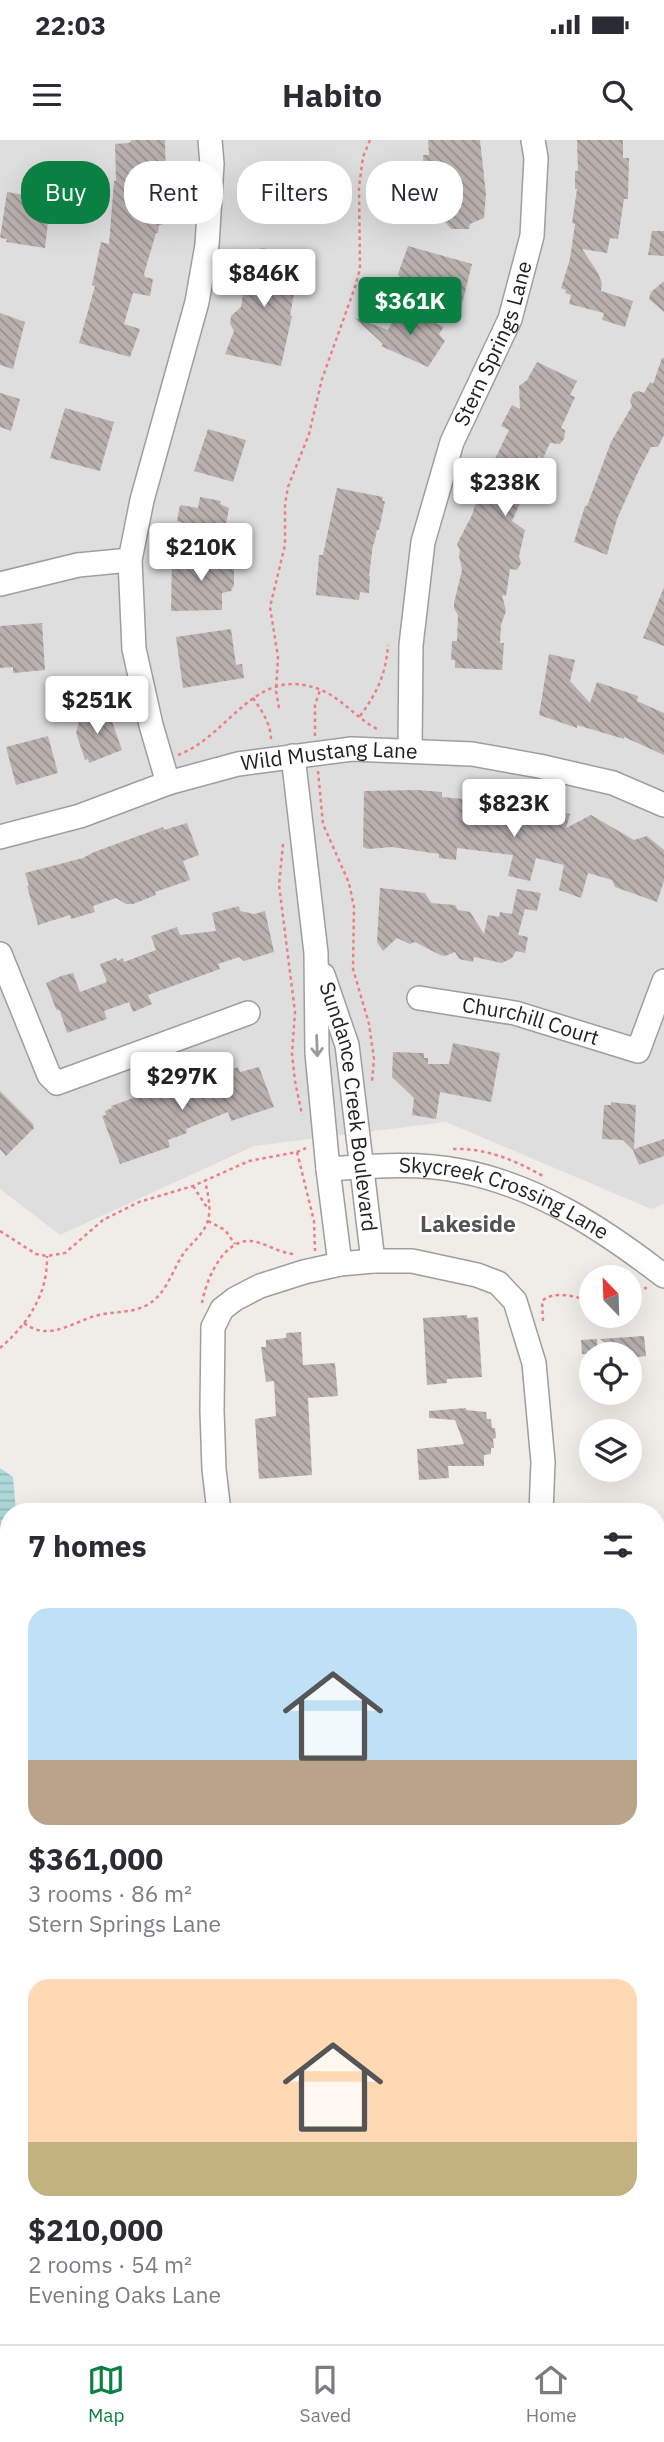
<!DOCTYPE html>
<meta charset="utf-8">
<style>
:root{--surface:#fff;--page:#f7f7f7;--text:#2b2b33;--muted:#7c7c81;--line:#e1e1e2;--accent:#0b8043}
body{margin:0;font-family:"IBM Plex Sans",sans-serif;background:var(--page);color:var(--text);height:100vh;display:flex;flex-direction:column;font-size:26px;white-space:nowrap}
*{box-sizing:border-box;margin:0}
p{font-size:23px;color:var(--muted)}
.icon{flex:none;width:38px;height:38px;fill:none;stroke:currentColor;stroke-width:2;stroke-linecap:round;stroke-linejoin:round}
.map{position:relative;flex:1;overflow:hidden}
.panel{position:absolute;left:0px;top:1363px;width:665px;height:842px;display:flex;flex-direction:column;background:var(--surface);border-radius:28px 28px 0 0;box-shadow:0 7px 28px #0002}
.panel>*{flex:none}
.guide{position:absolute;left:21px;top:21px;width:623px;height:63px;display:flex;gap:14px}
.needle{width:46px;rotate:337deg}
.buttons{position:absolute;left:579px;top:1125px;display:grid;gap:14px}
.buttons a{display:grid;place-items:center;width:63px;height:63px;border-radius:50%;background:var(--surface);box-shadow:0 7px 28px #0002;font-size:35px}
.price{position:absolute;translate:-50% -60px;padding:0 16px;border-radius:7px;background:#fff;color:#222;font-size:23px;line-height:46px;filter:drop-shadow(0 2px 4px #0008)}
.price::after{content:'';position:absolute;left:50%;top:42px;width:21px;height:16px;margin-left:-10px;background:inherit;clip-path:polygon(0 0,100% 0,50% 100%)}
.price.current{background:var(--accent);color:#fff}
ul{padding:0;list-style:none}
li{display:grid;align-content:center;gap:14px;height:371px;padding:0 28px}
li span{display:grid;place-items:center;height:217px;border-radius:21px;color:#555}
li>.icon{margin-inline-start:auto}
span .icon{width:126px;height:126px;fill:#fffc;stroke-width:1}
li b{font-size:30px}
h2{display:flex;justify-content:space-between;align-items:center;height:84px;padding:0 28px;font-size:30px}
.tag{padding:0 24px;border-radius:28px;background:var(--surface);box-shadow:0 7px 28px #0002;font-size:24px;line-height:63px}
.tag.current{background:var(--accent);color:#fff}
.status{display:flex;justify-content:space-between;align-items:center;height:49px;padding:0 35px;background:var(--surface);direction:ltr}
.status svg{height:19px;fill:currentColor}
header{display:flex;justify-content:space-between;align-items:center;height:91px;padding:0 28px;background:var(--surface);font-size:32px;font-weight:800}
.tabs{display:flex;justify-content:space-around;align-items:center;height:98px;border-top:2px solid var(--line);background:var(--surface);font-size:19px;color:var(--muted)}
.tabs a{display:grid;justify-items:center;gap:4px}
.tabs .current{color:var(--accent)}
.map>svg:first-child{display:block}
</style>
<div class="status"><b>22:03</b><svg viewBox="0 0 49 12"><path d="M0 12V9h3v3zM5 12V6h3v6zM10 12V3h3v9zM15 12V0h3v12zM26 1h20v11H26zM47 4h2v5h-2z"/></svg></div>
<header><svg class="icon" aria-label="menu" viewBox="0 0 24 24"><path d="M4 6h16M4 12h16M4 18h16"/></svg>Habito<svg class="icon" aria-label="search" viewBox="0 0 24 24"><circle cx="10" cy="10" r="6"/><path d="M15 15l6 6"/></svg></header>
<div class="map">
<svg width="664" height="2204" viewBox="0 0 664 2204">
<defs>
<pattern id="water-rules" width="6" height="5" patternUnits="userSpaceOnUse" patternTransform="scale(1.75)"><rect width="6" height="5" fill="#aed8d9"/><path d="M0 2.5h6" fill="none" stroke="#95b9ba"/></pattern>
<pattern id="building-back-hatch" width="6" height="6" patternUnits="userSpaceOnUse" patternTransform="scale(1.75)"><rect width="6" height="6" fill="#bab1af"/><path d="M-1 5l2 2M0 0l6 6M5-1l2 2" fill="none" stroke="#97908e"/></pattern>
</defs>
<rect width="100%" height="100%" fill="#f0ede9"/>
<path fill="#dfdede" d="M0,0H664V1064L651,1069L446,982L254,1006L60,1095L0,1049Z"/>
<path fill="url(#water-rules)" d="M0,1328L13,1337L16,1372H9V1762L0,1776Z
M656,1902H664V1999L656,1995Z
M208,2196H313L310,2204H172Z"/>
<path fill="url(#building-back-hatch)" d="M132,0H165L166,42L165,55L157,54L164,70L162,85H159L158,93H156L144,134L145,137L153,139L150,156L133,153L124,184L140,189L130,217L79,203L95,146L92,145L101,102L109,104L114,41H116L115,4L129,3Z
M428,0H480L486,54L484,78L470,84L469,89H451L446,83L437,79L435,73L441,33L424,34L423,15H429Z
M577,0H623V18H629L628,59H624L618,99L610,98L607,113L582,109L598,133L602,143L601,151L633,161L625,187L602,180L604,173L569,164L571,155L565,153L566,150L561,148L570,119L575,84L572,83L577,49H575V31H578Z
M7,52L48,59L46,73L49,74L45,108L6,102L7,99L0,98Z
M652,91H664V116L648,115Z
M408,106L472,124L461,168L408,150L398,134Z
M261,108L287,112L286,119L294,120L291,135L297,136L290,176H292L281,226L225,214L234,191L230,184L231,176L241,167L246,137L240,136L243,118L258,120Z
M664,141V172L649,159L651,152Z
M400,167L444,187L439,194L445,201L428,227L381,206L383,204L355,178L388,190Z
M0,173L25,182L13,229L0,225Z
M662,218H664V295L658,307H651L639,330L617,379L607,415L574,402L585,366H587L611,302L632,266L630,261L633,253L638,251L644,253L650,242L653,244Z
M537,222L577,241L570,255L575,257L561,288L565,290L564,299L560,304L550,303L543,318L538,316L533,349L528,346L512,381L525,390L519,416L521,423L517,430L510,429L506,456L502,455L506,471L501,485L500,503H504L502,530L455,528V520H451L452,501H457L458,475L454,468V463L462,430L459,416L460,410L457,404L472,375L486,331L493,330L492,325L509,290L501,286L512,265L520,269L519,246L527,240Z
M0,253L20,259L11,291L0,287Z
M65,268L114,282L100,331L50,318Z
M208,289L246,300L233,342L194,331Z
M337,348L383,357L382,361H385L379,390H377L374,404H373L369,436H370L369,453L360,452L359,460L316,455L319,415H323Z
M200,357L221,361L220,364L229,368L226,384L231,385L227,405L181,396L183,383L177,381L180,365L198,368Z
M172,418L234,419V445L231,451L222,453V470L171,471Z
M664,447V506L643,498Z
M42,483L45,530L13,533V527L0,528V486Z
M231,489L236,525L242,524L244,538L183,548L176,497Z
M549,514L575,520L570,541L590,563L597,542L638,556L637,561L664,573V615L624,597V599L577,585V588L539,575Z
M72,555L79,574L57,582L50,564Z
M83,567L88,576L95,573L101,575L109,573L122,610L89,623L88,619L85,620L76,593Z
M48,596L58,633L16,645L6,607Z
M417,650L442,652V657L508,663L507,670L535,674L540,667L570,674L566,688L591,675L634,700L647,696L664,710V741L657,762L615,747L612,740L588,733L581,758L559,750L564,725L536,718L530,741L508,736L513,715L457,708L456,720L439,718V714L392,707L368,709L363,707L364,651Z
M187,683L199,715L183,721L190,740L155,752L156,755L133,764H126L116,758L93,766L95,772L71,779L70,775L38,785L27,746L29,745L25,733L83,718L94,712L163,687L164,690Z
M380,748L425,753L431,763L455,765L458,770L470,772L484,794L488,775L499,777L500,772L512,774L517,749L541,753L537,771L525,769L518,795L528,797L525,813L516,811L512,818L502,823L474,817L473,822L459,819L455,812L445,816L440,815L415,802L410,804L397,798L383,811L377,802Z
M239,766L240,771L254,774L265,771L274,812L244,821L239,817L218,824L220,829L148,855L152,864L133,872L129,862L104,871L107,879L67,893L60,871L56,869L46,843L61,836L73,833L80,852L107,842L100,824L116,818L117,821L123,818L124,822L156,810L151,796L177,787L180,795L216,791L212,773Z
M453,903L500,913L491,962L440,952L436,979L412,975L414,958L392,937L393,912L424,913V918H428V924H449Z
M238,927L240,932L259,927L274,967L231,981L228,972L186,989L187,993L168,1000L170,1007L120,1024L102,976L106,975L105,971L112,968L111,966L150,952L153,958L189,945L203,942L204,946L229,937L227,931Z
M0,951L33,984L34,988L6,1016L0,1009Z
M611,962L636,965L634,1009L664,999V1016L639,1025L633,1010L623,1000L602,999L604,965H611Z
M467,1175V1178L478,1177L482,1237L447,1239V1243L427,1245L423,1178Z
M301,1192L303,1225L335,1223L338,1256L308,1258L312,1335L259,1339L255,1279L276,1276L274,1241L266,1242L261,1207H266V1200L286,1198V1193Z
M644,1196L646,1216L630,1218V1214H620L600,1199Z
M597,1199L598,1214H582L581,1200Z
M466,1268V1270L486,1272L487,1279H491L492,1288H495L496,1298L493,1299L494,1308H491V1314L484,1315V1326H448L449,1338L419,1340L417,1309L464,1304L455,1280L429,1278V1271Z"/>
<g fill="none" stroke-linecap="round" stroke-linejoin="round">
<defs>
<g id="minor">
<path d="M0,444L78,425L130,420"/>
<path id="s1" d="M410,610L411,505L423,402L452,302L510,179L532,96L536,18L533,0"/>
<path d="M293,616L316,813L317,913L328,1029L340,1124"/>
<path d="M168,643L151,585L134,509L130,420L142,360L197,162L207,105L212,24L210,0"/>
<path id="s2" d="M0,697L80,676L168,643L238,624L352,609L472,614L539,626L613,643L664,665"/>
<path d="M0,814L49,935L57,943L248,873"/>
<path id="s3" d="M323,835L347,905L373,1121"/>
<path id="s4" d="M419,858L515,873L638,911L664,841"/>
<path id="s5" d="M328,1029C372,1026 418,1022 461,1031C538,1046 603,1089 664,1136"/>
<path d="M219,1372L214,1329L212,1271L213,1187L222,1169L235,1159L260,1146L304,1132L340,1124L373,1121H412L477,1135L498,1143L515,1161L534,1223L543,1322L541,1372"/>
<path d="M396,2196L397,2204"/>
<path d="M646,2196L647,2204"/>
</g>
</defs>
<use href="#minor" stroke="#9e9e9e" stroke-width="26"/>
<path stroke="#ec7e88" stroke-width="2.5" stroke-dasharray="3.5 3.5" stroke-linecap="butt" d="M253,558C262,571 271,584 271,600
M279,568L276,551L278,517L270,467L285,405V364L288,347L309,294L322,239L355,147L360,129L359,47L363,17L370,0
M360,576C377,553 386,534 388,505
M315,596V565L320,550
M178,615C231,595 255,523 321,550C343,559 358,580 379,590
M318,631L323,684L349,743L354,767L353,829L369,884L374,919L372,941
M283,704L279,745L295,872L292,914L295,941L302,975
M453,1009C487,1008 514,1020 543,1036
M297,1012L314,1081L315,1111
M193,1046L208,1069
M208,1081L225,1090L235,1104
M0,1091L36,1114L47,1116L65,1113L103,1080L139,1062L193,1046L249,1021L297,1012L306,1008
M630,1149L647,1148
M202,1163C206,1140 223,1099 251,1101C266,1103 279,1113 294,1114
M543,1181L542,1161C557,1149 574,1158 592,1160
M24,1183C46,1200 67,1186 89,1178C108,1170 129,1175 147,1165C167,1154 172,1130 184,1113C191,1103 203,1095 207,1083C212,1070 208,1054 205,1041
M0,1208C28,1184 48,1154 47,1116
M656,2082L664,2096
M334,2204L335,2196"/>
<use href="#minor" stroke="#fff" stroke-width="23"/>
</g>
<defs><path id="oneway-shaft" d="M-6 0H5M1.5-3L5.5 0L1.5 3" fill="none" stroke-width="1.6" stroke-linecap="round" stroke-linejoin="round" transform="scale(1.75)"/></defs>
<use stroke="#9b9b9b" href="#oneway-shaft" transform="translate(317 906) rotate(88)"/>
<g text-anchor="middle" stroke-width="5" stroke-linejoin="round" paint-order="stroke">
<g font-size="21" fill="#212121" stroke="#fff">
<text dy="7" stroke="none"><textPath href="#s1" startOffset="420">Stern Springs Lane</textPath></text>
<text dy="7" stroke="none"><textPath href="#s2" startOffset="341">Wild Mustang Lane</textPath></text>
<text dy="7" stroke="none"><textPath href="#s4" startOffset="114">Churchill Court</textPath></text>
<text dy="7" stroke="none"><textPath href="#s3" startOffset="135">Sundance Creek Boulevard</textPath></text>
<text dy="7" stroke="none"><textPath href="#s5" startOffset="182">Skycreek Crossing Lane</textPath></text>
</g>
<g font-size="23" font-weight="bold" fill="#545454" stroke="#fff">
<text x="468" y="1092">Lakeside</text>
</g>
</g>
</svg>
<div class="buttons">
<a><svg class="needle" viewBox="-14 -14 28 28"><path d="M0-13l5 13h-10z" fill="#e53935"/><path d="M0 13l5-13h-10z" fill="#7c7c81"/></svg></a>
<a><svg class="icon" aria-label="locate" viewBox="0 0 24 24"><circle cx="12" cy="12" r="6"/><path d="M12 2v4M12 18v4M2 12h4M18 12h4"/></svg></a>
<a><svg class="icon" aria-label="layers" viewBox="0 0 24 24"><path d="M12 4l9 5-9 5-9-5zM3 14l9 5 9-5"/></svg></a>
</div>
<b class="price" style="left:264px;top:169px">$846K</b>
<b class="price current" style="left:410px;top:197px">$361K</b>
<b class="price" style="left:505px;top:378px">$238K</b>
<b class="price" style="left:201px;top:443px">$210K</b>
<b class="price" style="left:97px;top:596px">$251K</b>
<b class="price" style="left:514px;top:699px">$823K</b>
<b class="price" style="left:182px;top:972px">$297K</b>
<div class="guide">
<a class="tag current">Buy</a>
<a class="tag">Rent</a>
<a class="tag">Filters</a>
<a class="tag">New</a>
</div>
<section class="panel">
<h2>7 homes<svg class="icon" aria-label="filters" viewBox="0 0 24 24"><path d="M4 7h16M4 17h16"/><circle cx="9" cy="7" r="2"/><circle cx="15" cy="17" r="2"/></svg></h2>
<ul>
<li><span style="background:linear-gradient(#bfe0f5 70%,#b9a48a 0)"><svg class="icon" aria-label="home" viewBox="0 0 24 24"><path d="M3 11l9-7 9 7M6 9v11h12V9"/></svg></span><div><b>$361,000</b><p>3 rooms · 86 m²</p><p>Stern Springs Lane</p></div></li>
<li><span style="background:linear-gradient(#ffd9b3 75%,#c2b280 0)"><svg class="icon" aria-label="home" viewBox="0 0 24 24"><path d="M3 11l9-7 9 7M6 9v11h12V9"/></svg></span><div><b>$210,000</b><p>2 rooms · 54 m²</p><p>Evening Oaks Lane</p></div></li>
</ul>
</section>
</div>
<nav class="tabs">
<a class="current"><svg class="icon" aria-label="map" viewBox="0 0 24 24"><path d="M3 6l6-2 6 2 6-2v14l-6 2-6-2-6 2zM9 4v14M15 6v14"/></svg>Map</a>
<a><svg class="icon" aria-label="saved" viewBox="0 0 24 24"><path d="M7 4h10v16l-5-4-5 4z"/></svg>Saved</a>
<a><svg class="icon" aria-label="home" viewBox="0 0 24 24"><path d="M3 11l9-7 9 7M6 9v11h12V9"/></svg>Home</a>
</nav>
